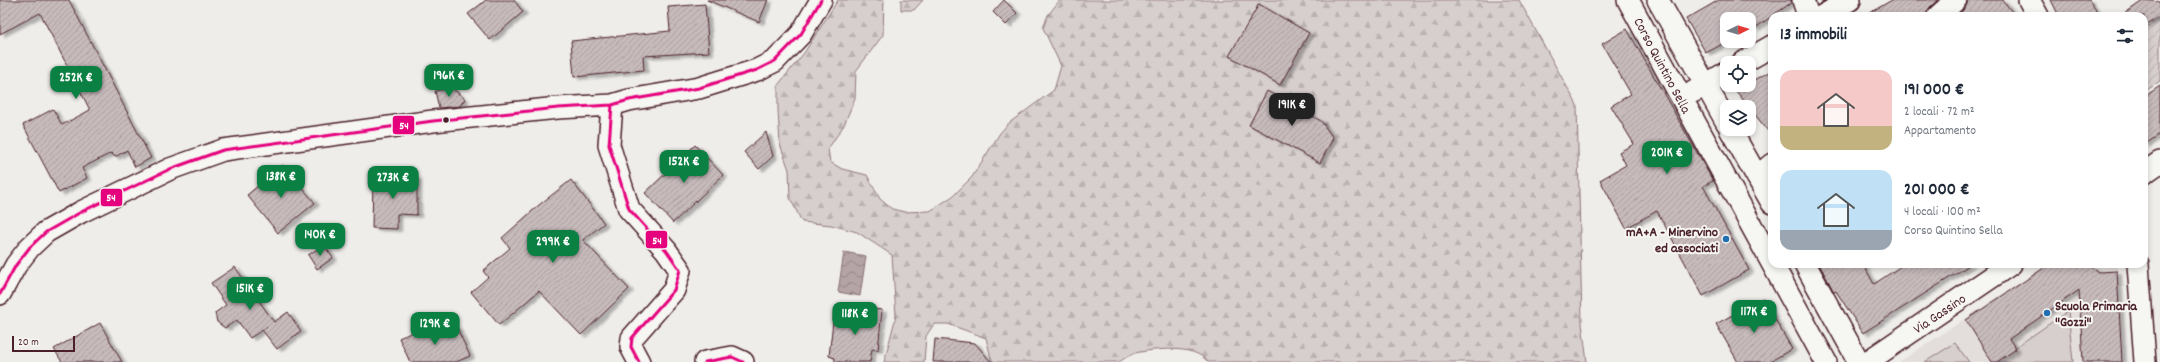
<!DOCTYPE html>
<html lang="it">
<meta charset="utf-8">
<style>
:root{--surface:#fff;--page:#f2f2f3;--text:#1f2937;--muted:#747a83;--accent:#0b8043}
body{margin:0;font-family:Dekko,sans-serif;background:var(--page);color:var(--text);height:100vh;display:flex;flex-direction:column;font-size:15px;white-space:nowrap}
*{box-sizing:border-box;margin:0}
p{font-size:13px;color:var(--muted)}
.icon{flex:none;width:22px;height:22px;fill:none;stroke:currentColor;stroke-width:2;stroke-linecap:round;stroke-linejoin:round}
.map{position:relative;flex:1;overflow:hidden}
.sheet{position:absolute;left:1768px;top:12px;width:380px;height:256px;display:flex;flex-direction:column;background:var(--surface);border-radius:12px;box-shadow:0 2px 6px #0003}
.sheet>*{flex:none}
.needle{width:26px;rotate:85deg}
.fabs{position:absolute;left:1720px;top:12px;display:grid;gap:8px}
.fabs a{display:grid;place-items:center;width:36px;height:36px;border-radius:8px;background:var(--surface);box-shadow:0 2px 6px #0003;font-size:20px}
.scale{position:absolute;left:12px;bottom:10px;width:63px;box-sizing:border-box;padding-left:4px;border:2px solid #4a1f2b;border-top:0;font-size:11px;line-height:14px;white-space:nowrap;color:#4a1f2b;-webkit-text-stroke:3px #f6f6f2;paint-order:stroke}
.price{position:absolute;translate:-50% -34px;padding:0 9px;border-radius:8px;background:var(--accent);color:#fff;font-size:13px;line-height:26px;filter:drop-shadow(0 1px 2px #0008)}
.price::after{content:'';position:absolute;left:50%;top:24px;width:12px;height:9px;margin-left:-6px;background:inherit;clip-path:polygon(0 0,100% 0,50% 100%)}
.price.current{background:#222;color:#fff}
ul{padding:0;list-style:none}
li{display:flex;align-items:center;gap:12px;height:100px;padding:0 12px}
li span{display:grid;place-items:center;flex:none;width:112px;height:80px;border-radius:12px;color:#555}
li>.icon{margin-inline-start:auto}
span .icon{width:48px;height:48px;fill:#fffc;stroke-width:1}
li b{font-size:17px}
h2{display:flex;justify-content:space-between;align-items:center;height:48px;padding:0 12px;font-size:17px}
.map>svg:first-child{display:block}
</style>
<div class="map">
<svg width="2160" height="362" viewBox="0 0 2160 362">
<defs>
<pattern id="forest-firs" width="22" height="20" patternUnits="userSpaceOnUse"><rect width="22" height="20" fill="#d7cfce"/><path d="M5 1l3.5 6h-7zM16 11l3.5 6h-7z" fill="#bab1b1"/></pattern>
<pattern id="garden-furrows" width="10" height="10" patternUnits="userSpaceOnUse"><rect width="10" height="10" fill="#d7cfce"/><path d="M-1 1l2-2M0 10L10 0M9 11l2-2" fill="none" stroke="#bab1b1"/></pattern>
<pattern id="water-waves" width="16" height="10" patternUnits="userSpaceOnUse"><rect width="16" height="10" fill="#b4a4a5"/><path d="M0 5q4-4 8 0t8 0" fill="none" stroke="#948587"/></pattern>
<pattern id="building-hatch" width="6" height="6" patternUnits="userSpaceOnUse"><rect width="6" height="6" fill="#c6babb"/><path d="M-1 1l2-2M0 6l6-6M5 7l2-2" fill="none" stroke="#ac9fa1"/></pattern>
<filter id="shadow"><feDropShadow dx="4.5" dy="2.5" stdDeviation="1" flood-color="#0004"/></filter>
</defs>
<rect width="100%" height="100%" fill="#efedea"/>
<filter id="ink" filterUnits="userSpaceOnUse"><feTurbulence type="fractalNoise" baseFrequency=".025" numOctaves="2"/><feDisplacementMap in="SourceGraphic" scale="8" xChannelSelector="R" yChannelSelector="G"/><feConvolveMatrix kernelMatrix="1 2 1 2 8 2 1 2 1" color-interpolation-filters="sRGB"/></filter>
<g filter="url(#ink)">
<path fill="#e3dedc" d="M2048,264H2117L2122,362H1899Z"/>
<path fill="url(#forest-firs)" stroke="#90777c" d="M838,0H884L883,35L856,71L855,98L844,125L828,149L830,162L842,169L867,175L880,199L892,209L905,212L930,211L953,196L972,177L1000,133L1009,123L1054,90L1061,66L1043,28L1048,15L1060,0H1519L1577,105L1582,323L1587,362H1208C1195,344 1154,349 1135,353C1129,355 1124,359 1119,362H992L986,338L948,324H934L926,336L924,362H884L896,316L892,255L857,232L831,225L802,222L790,198L789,170L780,144L778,111V85L804,53Z
M901,0H923L914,10H901Z"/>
<path fill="#d7cfce" stroke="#90777c" d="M2068,311L2073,362H1994Z
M1955,343L1969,362H1925Z"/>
<path fill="url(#garden-furrows)" stroke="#90777c" d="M2160,18V81L2144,92V29Z"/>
<path fill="url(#water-waves)" stroke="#8a6f74" d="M844,252L866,256L860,296L838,292Z"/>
<path fill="url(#building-hatch)" stroke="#4a1f2b" filter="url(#shadow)" d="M0,0H69L151,158L135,167L127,150L115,157L111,153L82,168L87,178L59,193L23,125L53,109L62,125L90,110L40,13L0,34Z
M486,0H514L523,12L490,40L468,14Z
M707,0H768L759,22Z
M1004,0L1017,13L1006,25L993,12Z
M1719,0H1791V3L1755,28L1754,26L1749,29V19H1727L1728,41L1706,53L1686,19Z
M1892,0H1938L1930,7L1926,16H1864Z
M1969,0H2003L2015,16H1956L1964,9Z
M2051,0H2089L2100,16H2059Z
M2144,0L2160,2V16L2144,26V16H2121Z
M705,4L709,52L643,56L644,70L574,77L571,41L670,31L668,7Z
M1259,4L1309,33L1280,85L1229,56Z
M1627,29L1713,181L1703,186L1749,270L1703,296L1657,211L1626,228L1600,180L1626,165L1619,152L1634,144L1611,106L1631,94L1602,44Z
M1772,70V136L1736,91Z
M2160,86V134L2144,145V97Z
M452,88L465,99L460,106L439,108L435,91Z
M1267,91L1321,121L1333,138L1320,163L1249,125Z
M766,132L773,156L759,169L744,152Z
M695,145L723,175L673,223L645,193Z
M283,165L315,203L278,233L247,195Z
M373,176L417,177V215L397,214V229L372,228Z
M571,180L604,223L583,240L629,289L581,335L539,291L499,325L471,292L488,277L483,271L510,248L502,238L539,205Z
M324,245L333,258L317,269L308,255Z
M1819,264H1863L1874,284L1904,264H1971L1863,333L1836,291L1834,292Z
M2050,264H2087L2098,272L2117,271L2122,362H2083L2079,290L2009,339L2016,349L1997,362H1992L1966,320Z
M235,267L274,322L288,312L301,331L277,349L262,330L267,327L250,338L237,320L225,328L217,322L215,313L226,305L211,283Z
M1763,298L1792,349L1769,362H1738L1716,324Z
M866,308L882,310L878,350L872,349L870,362H835V358L829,356L834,313L865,316Z
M100,323L122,362H62L54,349Z
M429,325L434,336L456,326L470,356L456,362H410L399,338Z
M935,339L975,343L991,362H933Z"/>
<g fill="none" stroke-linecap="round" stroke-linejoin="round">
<defs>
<path id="minor" d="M1628,0L1826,362
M1658,0L1727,123
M1803,0L1808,16
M2029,0L2038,16
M1822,16L1850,0
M1938,16L1956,0
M1742,63L1772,46
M1693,92L1727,72
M612,105L609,145L629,209L666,250L680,270L674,290L632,338L631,347L639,362
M1730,129L1772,203
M2144,173L2160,162
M1757,177L1772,164
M1805,264L1859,362
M2138,264L2145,362
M0,294L16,265L30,247L46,232L81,212L170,169L223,150L433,121L558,108L612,105L629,100L699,88L757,70L775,61L801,34L821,0
M705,362L732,357L743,362
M1867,362L2011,264"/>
</defs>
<use href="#minor" stroke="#4a1f2b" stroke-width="24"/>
<use href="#minor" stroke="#f6f6f2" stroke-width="21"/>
<defs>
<path id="bus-1" d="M612,105L609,145L629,209L666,250L680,270L674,290L632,338L631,347L639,362
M0,294L16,265L30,247L46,232L81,212L170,169L223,150L433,121L558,108L612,105L629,100L699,88L757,70L775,61L801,34L821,0
M705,362L732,357L743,362"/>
</defs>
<use href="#bus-1" stroke="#f6f6f2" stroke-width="6"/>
<use href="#bus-1" stroke="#e5007d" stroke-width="3"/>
</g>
</g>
<circle fill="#4a1f2b" stroke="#f6f6f2" stroke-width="1.5" cx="446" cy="120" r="3.5"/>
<g fill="#1f6fb2" stroke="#f6f6f2" stroke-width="1.5">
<circle cx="1726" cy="239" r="4"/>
<circle cx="2047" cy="313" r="4"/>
</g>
<g text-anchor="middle" stroke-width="4" stroke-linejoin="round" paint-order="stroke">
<g font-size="14" fill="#4a1f2b" stroke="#f6f6f2">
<text transform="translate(1663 65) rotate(62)" y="5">Corso Quintino Sella</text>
<text transform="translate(1939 313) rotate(-34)" y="5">Via Gassino</text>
</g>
<g font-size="14" font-weight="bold" fill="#4a1f2b" stroke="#f6f6f2" text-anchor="end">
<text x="1718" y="236">mA+A - Minervino<tspan x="1718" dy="16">ed associati</tspan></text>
<text x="2055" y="310" text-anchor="start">Scuola Primaria<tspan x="2055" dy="16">"Gozzi"</tspan></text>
</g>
</g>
<g stroke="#f6f6f2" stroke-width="1.5">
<rect x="392" y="115" width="23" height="20" rx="4" fill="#e5007d"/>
<rect x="100" y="188" width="23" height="19" rx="4" fill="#e5007d"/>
<rect x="645" y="230" width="23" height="19" rx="4" fill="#e5007d"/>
</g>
<g font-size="11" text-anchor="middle" font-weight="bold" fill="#fff">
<text x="404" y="129">54</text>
<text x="111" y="201">54</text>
<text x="657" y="244">54</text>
</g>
</svg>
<div class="fabs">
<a><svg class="needle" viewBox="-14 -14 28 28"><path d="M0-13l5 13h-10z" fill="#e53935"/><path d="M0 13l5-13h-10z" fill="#747a83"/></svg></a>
<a><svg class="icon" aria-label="locate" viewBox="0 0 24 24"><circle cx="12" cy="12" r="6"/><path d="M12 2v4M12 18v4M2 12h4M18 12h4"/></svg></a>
<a><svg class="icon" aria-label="layers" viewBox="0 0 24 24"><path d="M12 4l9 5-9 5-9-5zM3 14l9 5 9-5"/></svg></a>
</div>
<div class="scale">20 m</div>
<b class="price" style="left:449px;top:98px">196K €</b>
<b class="price" style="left:76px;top:100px">252K €</b>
<b class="price current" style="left:1292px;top:127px">191K €</b>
<b class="price" style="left:1667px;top:175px">201K €</b>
<b class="price" style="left:684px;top:184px">152K €</b>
<b class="price" style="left:281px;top:199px">138K €</b>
<b class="price" style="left:393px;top:200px">273K €</b>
<b class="price" style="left:320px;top:257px">140K €</b>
<b class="price" style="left:553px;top:264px">299K €</b>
<b class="price" style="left:250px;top:311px">151K €</b>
<b class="price" style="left:1754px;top:334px">117K €</b>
<b class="price" style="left:855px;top:336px">118K €</b>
<b class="price" style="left:435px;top:346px">129K €</b>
<section class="sheet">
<h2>13 immobili<svg class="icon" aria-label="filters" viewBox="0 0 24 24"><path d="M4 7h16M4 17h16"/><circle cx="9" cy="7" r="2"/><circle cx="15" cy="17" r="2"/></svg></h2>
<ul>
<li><span style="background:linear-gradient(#f6c9c9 70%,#c2b280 0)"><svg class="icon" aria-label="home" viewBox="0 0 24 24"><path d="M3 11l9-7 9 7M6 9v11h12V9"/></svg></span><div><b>191 000 €</b><p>2 locali · 72 m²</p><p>Appartamento</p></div></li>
<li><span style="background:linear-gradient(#bfe0f5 75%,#9aa5b1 0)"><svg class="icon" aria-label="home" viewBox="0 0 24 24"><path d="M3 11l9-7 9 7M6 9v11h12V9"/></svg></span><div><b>201 000 €</b><p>4 locali · 100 m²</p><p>Corso Quintino Sella</p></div></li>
</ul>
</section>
</div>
